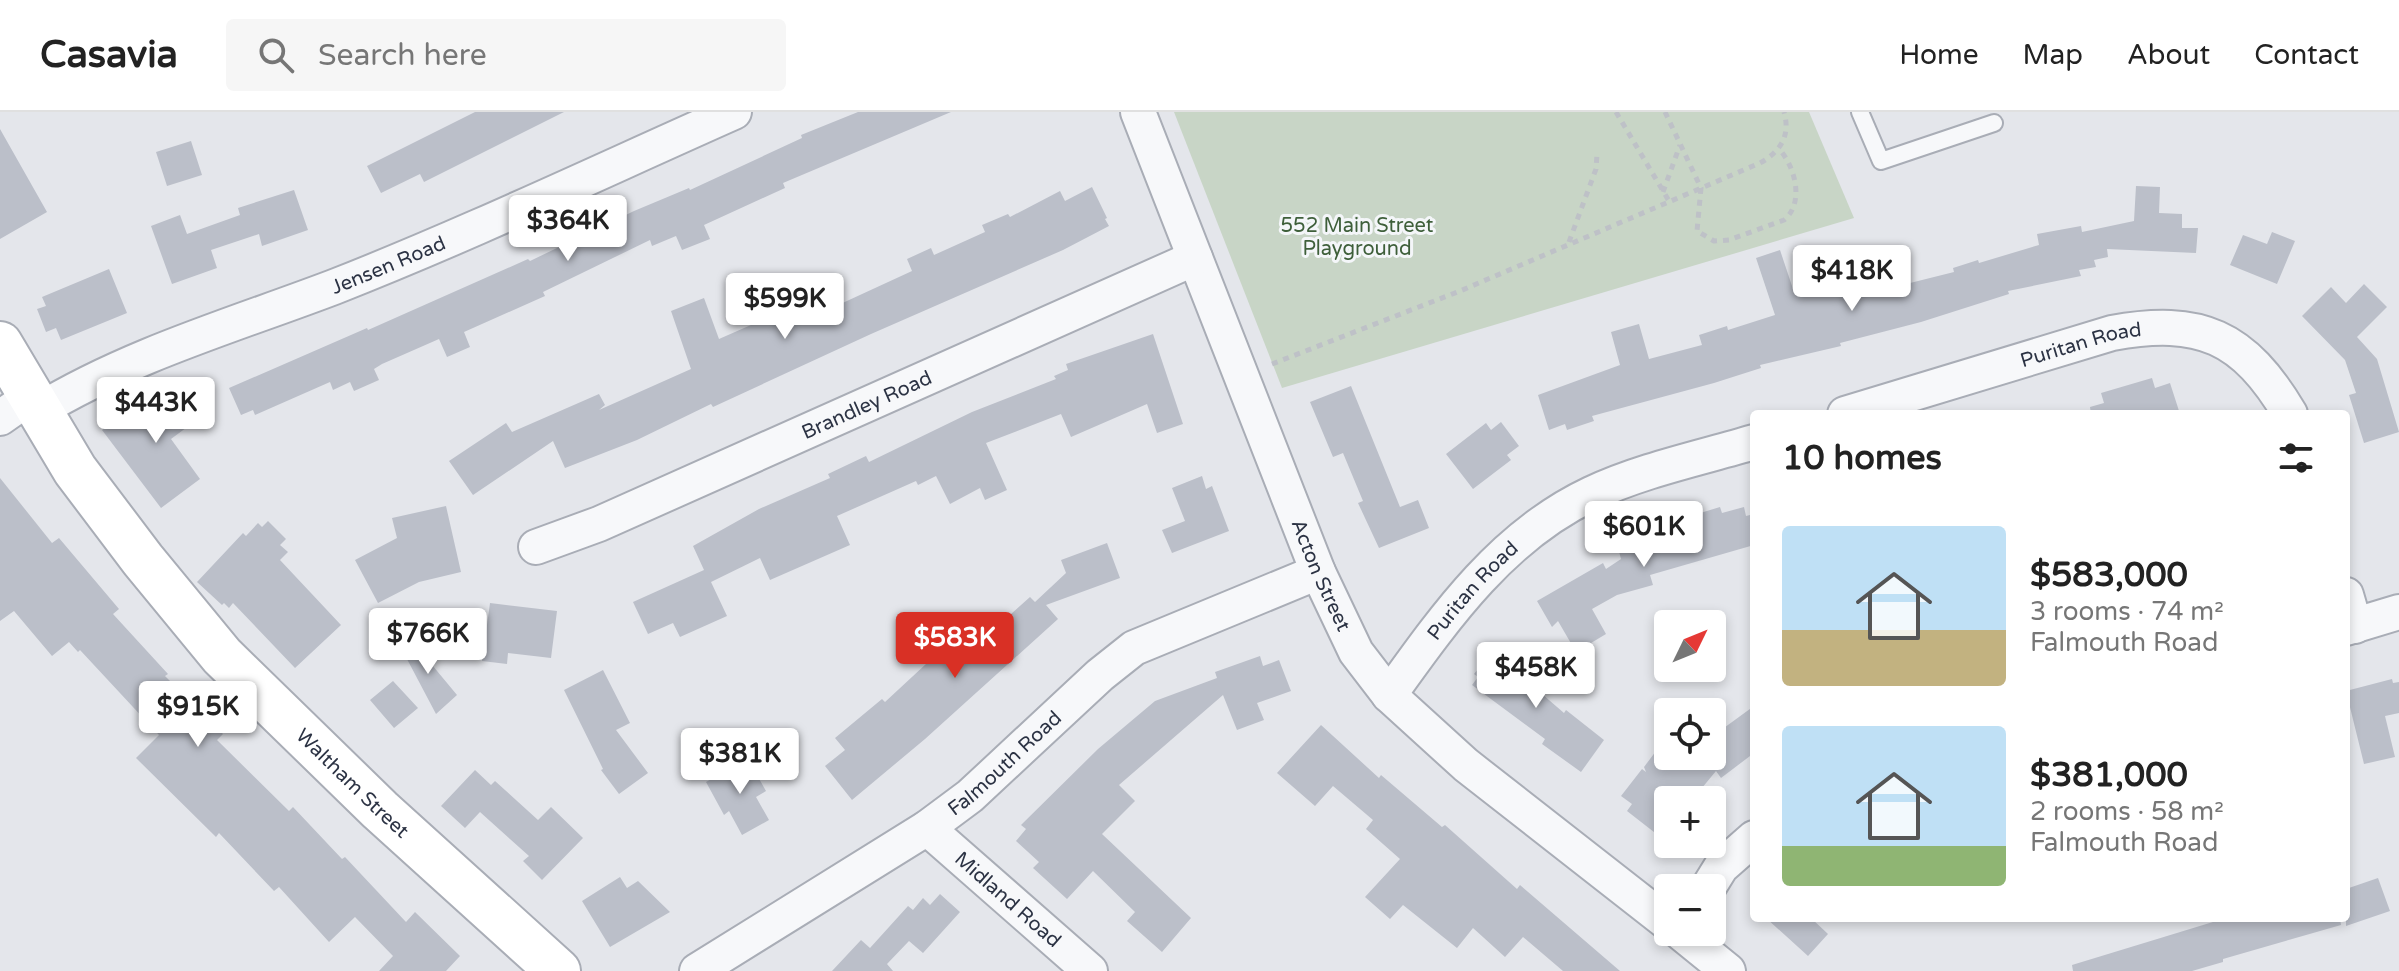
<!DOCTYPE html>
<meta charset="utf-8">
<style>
:root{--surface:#fff;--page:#f6f6f6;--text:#222;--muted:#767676;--line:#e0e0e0;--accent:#d93025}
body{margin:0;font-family:"Varela Round",sans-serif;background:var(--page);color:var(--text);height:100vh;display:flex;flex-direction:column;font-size:30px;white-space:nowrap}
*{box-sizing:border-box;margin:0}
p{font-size:26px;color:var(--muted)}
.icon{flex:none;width:44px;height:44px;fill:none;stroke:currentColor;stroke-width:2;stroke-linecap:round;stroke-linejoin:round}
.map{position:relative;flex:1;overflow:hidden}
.drawer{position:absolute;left:1750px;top:298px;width:600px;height:512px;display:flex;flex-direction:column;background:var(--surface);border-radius:8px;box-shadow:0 4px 12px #0003}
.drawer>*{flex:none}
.needle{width:52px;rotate:47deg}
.tools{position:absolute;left:1654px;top:498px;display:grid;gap:16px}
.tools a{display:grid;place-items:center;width:72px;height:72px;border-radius:8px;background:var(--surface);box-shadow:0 4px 12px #0003;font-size:40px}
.price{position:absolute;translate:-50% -68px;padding:0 18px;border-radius:8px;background:#fff;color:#222;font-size:26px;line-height:52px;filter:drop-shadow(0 2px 4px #0008)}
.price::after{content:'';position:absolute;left:50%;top:48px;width:24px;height:18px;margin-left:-12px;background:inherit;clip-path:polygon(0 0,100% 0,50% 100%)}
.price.on{background:var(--accent);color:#fff}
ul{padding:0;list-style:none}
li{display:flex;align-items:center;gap:24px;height:200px;padding:0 32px}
li span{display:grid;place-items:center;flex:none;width:224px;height:160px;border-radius:8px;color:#555}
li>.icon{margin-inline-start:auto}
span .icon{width:96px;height:96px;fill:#fffc;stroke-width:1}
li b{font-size:34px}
h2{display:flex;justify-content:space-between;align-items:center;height:96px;padding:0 32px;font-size:34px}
header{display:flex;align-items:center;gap:48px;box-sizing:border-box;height:112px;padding:0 40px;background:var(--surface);border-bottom:2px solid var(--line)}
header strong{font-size:38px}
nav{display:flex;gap:44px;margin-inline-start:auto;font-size:28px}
.search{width:560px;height:72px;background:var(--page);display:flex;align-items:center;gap:20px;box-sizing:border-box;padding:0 28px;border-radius:8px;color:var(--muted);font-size:30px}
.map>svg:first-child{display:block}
</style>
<header>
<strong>Casavia</strong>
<div class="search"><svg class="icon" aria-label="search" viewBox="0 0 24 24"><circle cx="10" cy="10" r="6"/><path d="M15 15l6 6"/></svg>Search here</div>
<nav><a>Home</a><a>Map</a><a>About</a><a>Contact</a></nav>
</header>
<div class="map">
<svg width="2399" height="859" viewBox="0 0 2399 859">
<rect width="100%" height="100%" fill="#e4e6eb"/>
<path fill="#c8d5c6" d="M1174,0H1809L1854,106L1282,276Z"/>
<path fill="#bbbfc9" d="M475,0H564L424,70L420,62L381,81L367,54Z
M858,0H951L783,71L785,76L704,113L710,127L682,138L676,124L652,134L650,128L543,180L545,184L464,220L470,235L447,245L439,227L382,252L374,257L379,268L354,279L350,270L333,278L330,270L255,303L253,298L241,303L229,276L367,216L368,218L528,147L530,149L634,99L689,76L690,78L802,26L801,23Z
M0,17L47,100L0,127Z
M191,29L202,63L167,74L156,40Z
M2136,74L2160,75L2159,101L2182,102V116H2198L2196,141L2107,137L2108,145L2094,148L2096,155L2079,158L2081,164L2008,179L2009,182L1921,210L1840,231L1841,234L1760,253L1761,256L1714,271L1592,304L1594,309L1567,318L1565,312L1549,318L1538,283L1620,253L1611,220L1639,212L1649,247L1702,233L1699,223L1727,214L1728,218L1775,203L1756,146L1780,138L1795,183L1865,167L1864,161L1901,152L1906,172L1954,160L1953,156L1978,148L1979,151L2039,133L2037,122L2081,114L2082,120L2134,109Z
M1092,75L1107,106L1105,107L1109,114L1063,138L871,222L713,295L711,292L637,328L565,356L553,329L473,383L449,349L506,311L512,320L599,282L605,293L599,298L691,257L671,199L704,186L719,227L803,190L810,206L912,159L907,147L931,136L934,143L985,120L982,113L1008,102L1010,105L1060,79L1065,89Z
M294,78L308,118L262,134L259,122L211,138L217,156L172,172L151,114L180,103L187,122L240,103L238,96Z
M2272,120L2295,129L2277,172L2230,153L2243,123L2267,132Z
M109,157L127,201L61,228L56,216L46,220L37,197L46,194L42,185Z
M2364,172L2387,195L2357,225L2377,247L2399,320L2364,331L2349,283L2356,281L2345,248L2302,204L2331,175L2346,191Z
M1153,222L1183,312L1157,321L1147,292L1071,325L1061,302L986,331L1007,378L985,388L980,376L950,392L936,364L918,373L916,369L837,404L850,433L770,468L760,446L711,470L727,504L680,525L673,511L648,522L633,490L704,458L693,434L759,397L830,366L828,362L866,344L869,350L972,300L1056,267L1054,264L1068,258L1066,252Z
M2152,266L2155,276L2170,271L2180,302H2091L2090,295L2104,291L2101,281Z
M1351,274L1400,395L1418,388L1429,416L1379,436L1358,391L1363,389L1343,341L1333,345L1310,290Z
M174,276L198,307L171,327L200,367L161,396L102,318L142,287L148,296Z
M1501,310L1519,334L1507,343L1511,348L1473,377L1446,342L1486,311L1491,318Z
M1202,364L1206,377L1212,374L1229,419L1172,441L1162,418L1185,409L1172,376Z
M0,366L52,431L59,426L119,497L113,502L168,562L165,564L223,622L217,628L289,699L293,695L342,747L345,745L406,810L415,800L460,844L446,859H379L393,844L355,805L329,830L279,775L274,779L219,721L216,725L136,646L159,623L80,538L78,540L69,530L52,544L14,499L0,509Z
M446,394L461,460L419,470L378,491L355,448L397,426L392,406Z
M1720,395L1722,401L1744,395L1746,404L1754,402V433L1650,463L1653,473L1617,483L1592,497L1606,522L1576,540L1558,509L1552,515L1537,489L1603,451L1606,457L1621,447L1617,432L1699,409L1697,402Z
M268,409L286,427L280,433L288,440L280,448L341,513L295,556L233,491L229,496L224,491L222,493L197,470L243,421L246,424L258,411L262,415Z
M1107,431L1120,466L1046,493L1058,507L925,627L852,688L825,654L845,638L835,626L882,587L885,590L940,539L951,550L971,533L973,536L1030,485L1035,490L1066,461L1061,448Z
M490,491L557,499L551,546L508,541L507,552L482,549Z
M408,524L457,583L436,602L398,530Z
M1499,532L1520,551L1514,558L1564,601L1566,598L1604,628L1581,660L1542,632L1545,627L1472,573L1478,565L1474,562Z
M1260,544L1263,554L1279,548L1291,579L1257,591L1264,608L1237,618L1223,583L1119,673L1135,689L1102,722L1191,806L1162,840L1127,809L1135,800L1093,759L1067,787L1033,756L1039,750L1016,729L1026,717L1021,713L1098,637L1155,589L1217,566L1215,560Z
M603,558L630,611L616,618L648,661L619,682L601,658L603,657L564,578Z
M2392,567L2393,571L2399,570V601L2385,604L2395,645L2364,652L2346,579Z
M393,569L418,596L394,616L370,588Z
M1754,594V641L1721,666L1716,659L1692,688H1668V731L1627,699L1632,692L1621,684L1642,657L1646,660L1644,655L1656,639L1662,643L1668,635V644H1712V614L1717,621Z
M1321,613L1379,666L1381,663L1442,715L1445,713L1517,777L1520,773L1620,859H1563L1523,825L1505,845L1473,816L1457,836L1403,793L1390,807L1365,785L1400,747L1366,717L1373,708L1333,674L1315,694L1277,661Z
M748,647L766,679L756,685L769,708L742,723L729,699L724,703L706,670Z
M475,658L491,673L495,669L538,708L551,695L583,726L542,768L523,749L529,744L480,700L465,716L441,694Z
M620,765L627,776L638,769L670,800L610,835L582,789Z
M2378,766L2390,799L2346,814V777Z
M940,782L960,800L923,841L909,829L887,852L893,859H832L861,828L870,836L908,794L913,798L923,786L930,793Z
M1766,806H1811L1828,822L1808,844Z
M2226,806H2340L2341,813L2223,847V850L2192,859H2073L2072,853Z"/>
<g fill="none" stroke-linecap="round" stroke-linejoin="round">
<defs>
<path id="lane" d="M1860,0L1881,49L1994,11"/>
<g id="street">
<path id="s1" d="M1138,0L1318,460L1356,540L1389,583L1466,653L1668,811"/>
<path id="s2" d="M38,299C130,243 234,213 334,175C469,122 601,59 734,0"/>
<path id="s3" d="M1845,302L2112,221C2200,205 2244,224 2290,302"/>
<path d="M0,306L30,285"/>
<path id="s4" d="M536,435L599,412L1195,146"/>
<path d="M2346,483L2355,514"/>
<path d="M2346,516L2399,500"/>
<path id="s5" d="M1389,583C1445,505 1502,424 1591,382C1642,358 1700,346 1754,330"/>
<path id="s6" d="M927,716L1090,859"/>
<path d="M1708,776L1721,755L1754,726"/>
<path d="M1680,820L1728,859"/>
<path id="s7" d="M697,859L927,716L970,684L1100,563L1134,536L1318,460"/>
</g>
<g id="secondary">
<path id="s8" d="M0,232L75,358L143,448L222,544L380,698L558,859"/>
</g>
</defs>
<use href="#lane" stroke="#a9adb6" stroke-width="20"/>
<use href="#street" stroke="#a9adb6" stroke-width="38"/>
<use href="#secondary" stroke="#a9adb6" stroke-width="48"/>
<path stroke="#bec1c7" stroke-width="5" stroke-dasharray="6 6" stroke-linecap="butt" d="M1616,0L1669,89
M1665,0L1701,76L1697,119L1714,129L1729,128L1784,108C1805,91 1795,54 1779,37
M1663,80L1680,33
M1569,130L1596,57L1597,42
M1272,252L1460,179L1760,51C1780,40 1791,24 1784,0"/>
<use href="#lane" stroke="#f7f8fa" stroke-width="16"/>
<use href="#street" stroke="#f7f8fa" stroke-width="34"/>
<use href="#secondary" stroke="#fff" stroke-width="44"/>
</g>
<g text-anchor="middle" stroke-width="6" stroke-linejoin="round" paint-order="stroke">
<g font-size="20" fill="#3e5f3a" stroke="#f4f6f9">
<text x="1357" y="120">552 Main Street<tspan x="1357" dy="23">Playground</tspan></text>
</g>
<g font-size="20" fill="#2c3344" stroke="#f4f6f9">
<text dy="7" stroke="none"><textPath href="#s2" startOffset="380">Jensen Road</textPath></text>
<text dy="7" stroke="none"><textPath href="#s3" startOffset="246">Puritan Road</textPath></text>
<text dy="7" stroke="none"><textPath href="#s4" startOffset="360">Brandley Road</textPath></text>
<text dy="7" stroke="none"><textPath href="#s1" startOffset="498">Acton Street</textPath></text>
<text dy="7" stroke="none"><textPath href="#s5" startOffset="134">Puritan Road</textPath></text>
<text dy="7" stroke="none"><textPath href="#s7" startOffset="372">Falmouth Road</textPath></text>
<text dy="7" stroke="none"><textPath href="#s8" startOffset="566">Waltham Street</textPath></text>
<text dy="7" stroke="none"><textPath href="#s6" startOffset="108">Midland Road</textPath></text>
</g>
</g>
</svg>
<div class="tools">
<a><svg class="needle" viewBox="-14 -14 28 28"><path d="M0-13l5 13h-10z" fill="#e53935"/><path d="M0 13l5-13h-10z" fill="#767676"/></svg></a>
<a><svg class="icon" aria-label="locate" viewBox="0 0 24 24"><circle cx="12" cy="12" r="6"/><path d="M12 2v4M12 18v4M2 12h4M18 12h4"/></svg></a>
<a>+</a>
<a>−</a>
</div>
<b class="price" style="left:568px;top:151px">$364K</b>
<b class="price" style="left:1852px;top:201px">$418K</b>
<b class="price" style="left:785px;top:229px">$599K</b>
<b class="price" style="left:156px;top:333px">$443K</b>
<b class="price" style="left:1644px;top:457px">$601K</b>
<b class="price" style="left:428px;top:564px">$766K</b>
<b class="price on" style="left:955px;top:568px">$583K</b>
<b class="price" style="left:1536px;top:598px">$458K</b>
<b class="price" style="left:198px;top:637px">$915K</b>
<b class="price" style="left:740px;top:684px">$381K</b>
<section class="drawer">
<h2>10 homes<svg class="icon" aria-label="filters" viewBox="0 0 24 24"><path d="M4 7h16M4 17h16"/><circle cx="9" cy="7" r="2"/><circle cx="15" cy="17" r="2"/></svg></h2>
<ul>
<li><span style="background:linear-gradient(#bfe0f5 65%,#c2b280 0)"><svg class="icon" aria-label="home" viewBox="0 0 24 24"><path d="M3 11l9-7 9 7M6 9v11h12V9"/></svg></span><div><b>$583,000</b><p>3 rooms · 74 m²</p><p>Falmouth Road</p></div></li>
<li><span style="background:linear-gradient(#bfe0f5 75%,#8fb573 0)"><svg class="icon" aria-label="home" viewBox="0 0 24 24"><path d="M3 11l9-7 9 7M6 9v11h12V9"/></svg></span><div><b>$381,000</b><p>2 rooms · 58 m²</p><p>Falmouth Road</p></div></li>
</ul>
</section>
</div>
